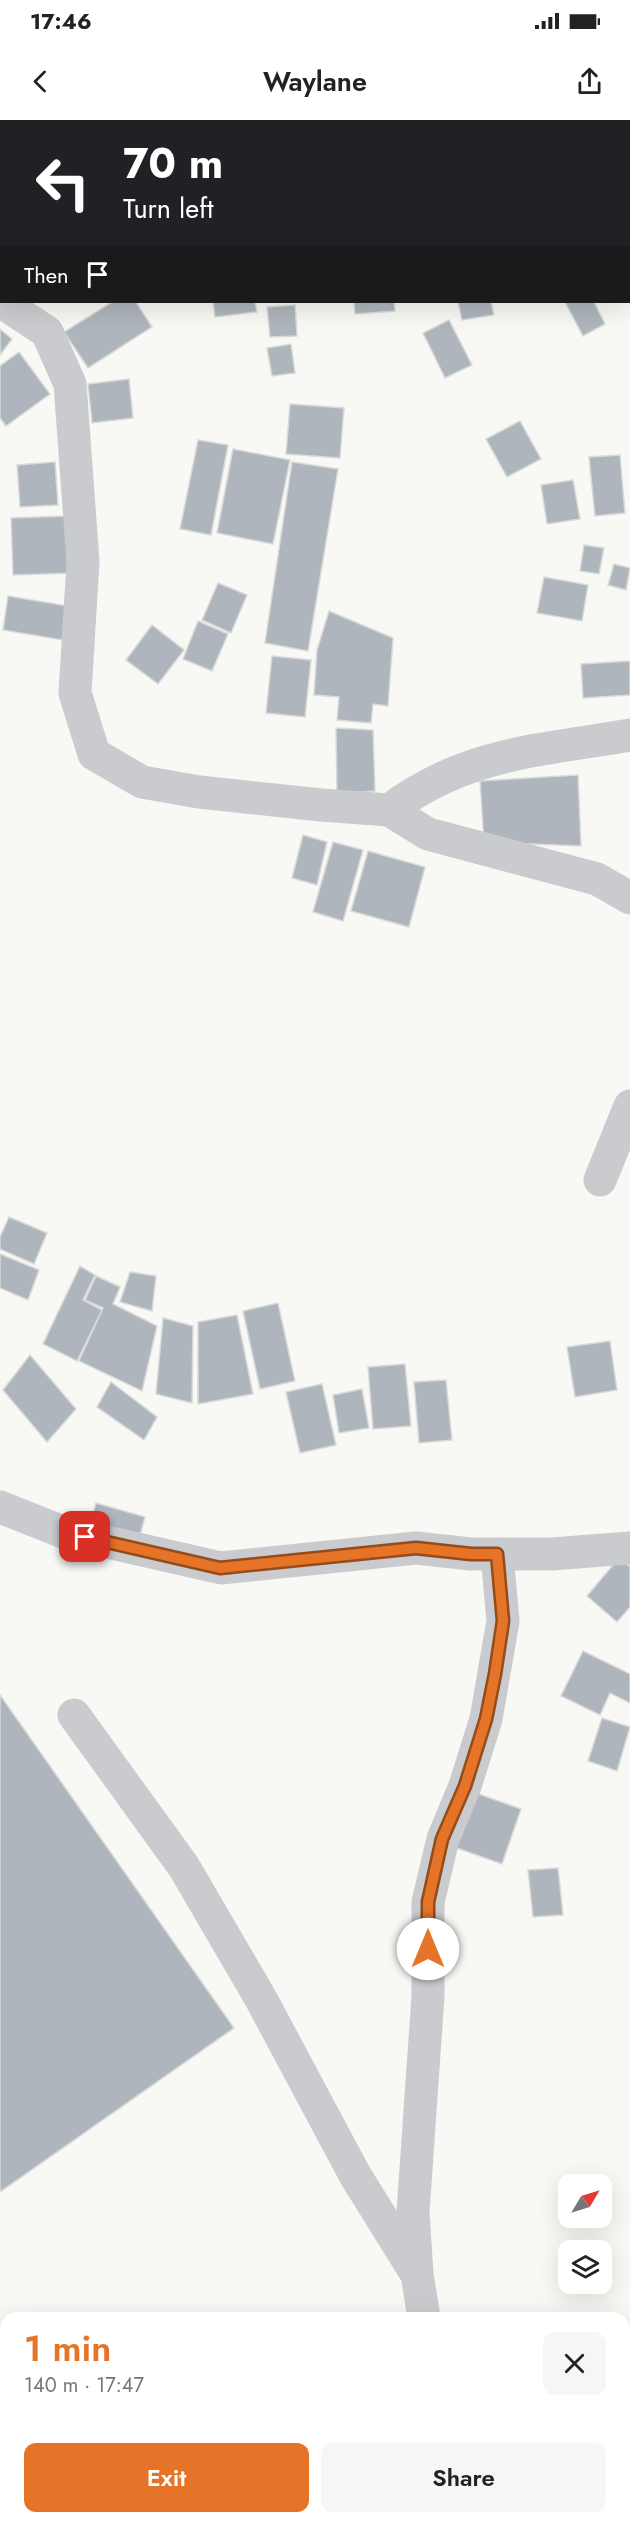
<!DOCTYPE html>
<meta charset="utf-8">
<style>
:root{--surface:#fff;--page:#f6f6f6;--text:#222;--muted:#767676;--accent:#e57428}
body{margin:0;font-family:Jost,sans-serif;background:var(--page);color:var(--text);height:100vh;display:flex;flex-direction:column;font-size:22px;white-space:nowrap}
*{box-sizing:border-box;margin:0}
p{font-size:20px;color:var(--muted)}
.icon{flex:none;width:33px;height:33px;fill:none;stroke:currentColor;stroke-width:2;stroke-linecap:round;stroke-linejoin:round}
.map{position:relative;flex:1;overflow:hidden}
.details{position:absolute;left:0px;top:2192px;width:630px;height:212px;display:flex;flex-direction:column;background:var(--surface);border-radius:18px 18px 0 0;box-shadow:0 6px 24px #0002}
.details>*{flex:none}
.top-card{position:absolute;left:0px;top:0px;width:630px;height:183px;box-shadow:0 6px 24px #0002;background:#202124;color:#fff;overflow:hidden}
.needle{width:39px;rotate:52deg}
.buttons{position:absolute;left:558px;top:2054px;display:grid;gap:12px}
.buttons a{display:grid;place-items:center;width:54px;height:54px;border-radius:12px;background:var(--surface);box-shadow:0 6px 24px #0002;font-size:30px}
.pin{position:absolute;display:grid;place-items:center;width:51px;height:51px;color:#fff;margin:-26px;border-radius:12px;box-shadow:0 3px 9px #0006}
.me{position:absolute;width:66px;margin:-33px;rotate:0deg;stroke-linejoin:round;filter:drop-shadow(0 0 4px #0008)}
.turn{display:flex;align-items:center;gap:21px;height:126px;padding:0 24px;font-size:27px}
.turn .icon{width:78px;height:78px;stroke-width:2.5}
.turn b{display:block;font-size:42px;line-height:51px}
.then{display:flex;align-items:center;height:57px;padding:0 24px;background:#0003;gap:12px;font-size:22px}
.round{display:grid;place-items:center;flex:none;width:63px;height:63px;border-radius:12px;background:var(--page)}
.headline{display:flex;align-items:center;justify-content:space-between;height:102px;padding:0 24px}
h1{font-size:36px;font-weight:600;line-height:45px;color:var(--accent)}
.button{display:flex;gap:12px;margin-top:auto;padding:12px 24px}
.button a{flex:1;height:69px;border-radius:12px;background:var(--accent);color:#fff;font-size:24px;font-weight:600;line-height:69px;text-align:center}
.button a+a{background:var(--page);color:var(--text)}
.status{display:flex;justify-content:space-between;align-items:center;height:42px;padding:0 30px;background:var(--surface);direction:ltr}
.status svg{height:16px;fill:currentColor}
header{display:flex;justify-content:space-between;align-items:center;height:78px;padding:0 24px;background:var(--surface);font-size:27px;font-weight:600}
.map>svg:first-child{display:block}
.building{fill:#aeb5bc;stroke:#d9dad8;stroke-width:1.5}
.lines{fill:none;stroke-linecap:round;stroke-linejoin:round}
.minor{stroke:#c9cbcf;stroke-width:33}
.route-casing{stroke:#954b1a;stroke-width:15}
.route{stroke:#e57428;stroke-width:10}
</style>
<div class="status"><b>17:46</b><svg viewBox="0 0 49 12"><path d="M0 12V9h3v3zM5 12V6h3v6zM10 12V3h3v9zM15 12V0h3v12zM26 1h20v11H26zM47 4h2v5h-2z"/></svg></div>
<header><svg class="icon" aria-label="back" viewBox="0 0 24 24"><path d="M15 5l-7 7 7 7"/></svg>Waylane<svg class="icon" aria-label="share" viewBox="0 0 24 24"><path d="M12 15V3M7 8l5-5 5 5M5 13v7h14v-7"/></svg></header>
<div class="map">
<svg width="630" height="2402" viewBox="0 0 630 2402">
<rect width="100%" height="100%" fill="#f8f8f5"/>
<g class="building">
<path d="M112 182H136L152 207 88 248 64 212Z"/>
<path d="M213 182H255L257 192 215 197Z"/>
<path d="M354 182H394L395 191 355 194Z"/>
<path d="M458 182H491L494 195 462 200Z"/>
<path d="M565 182H594L605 204 583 216Z"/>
<path d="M295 185 297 216 270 217 267 187Z"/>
<path d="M449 200 472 245 445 258 423 213Z"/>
<path d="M0 209 12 219 0 235Z"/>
<path d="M291 224 295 253 272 256 267 228Z"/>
<path d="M19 232 50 274 6 306 0 298V246Z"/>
<path d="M129 259 133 298 92 303 88 264Z"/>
<path d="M290 284 344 288 340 338 286 334Z"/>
<path d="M520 301 541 339 507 357 486 319Z"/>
<path d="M198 320 228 325 211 415 180 409Z"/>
<path d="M233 329 290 340 273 424 217 413Z"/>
<path d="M620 335 625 393 595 396 589 337Z"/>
<path d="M55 342 58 385 20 387 17 345Z"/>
<path d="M292 342 338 349 308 531 265 523Z"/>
<path d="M573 360 580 399 547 404 541 365Z"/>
<path d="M69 396 72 453 13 455 11 398Z"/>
<path d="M584 425 604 428 599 454 580 451Z"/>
<path d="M614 444 630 448 626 470 608 465Z"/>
<path d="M544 457 588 465 582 501 537 493Z"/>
<path d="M218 463 247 475 231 513 202 500Z"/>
<path d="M8 476 68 486 62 520 3 510Z"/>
<path d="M329 491 393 518 388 586 373 584 371 603 337 600 339 577 314 575 317 530Z"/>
<path d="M198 501 228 514 212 551 183 539Z"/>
<path d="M152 505 184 530 158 564 126 540Z"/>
<path d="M272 536 311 540 305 597 266 593Z"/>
<path d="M630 541V575L583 578 581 544Z"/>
<path d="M336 608 373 610 375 671 337 674Z"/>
<path d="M578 655 581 726 484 722 480 661Z"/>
<path d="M303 715 327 722 317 765 292 758Z"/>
<path d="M333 722 363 730 343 801 313 792Z"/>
<path d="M368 731 425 747 409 807 351 791Z"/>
<path d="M9 1097 47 1113 34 1144 0 1129V1117Z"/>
<path d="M0 1134 39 1150 28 1180 0 1168Z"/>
<path d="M80 1146 95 1155 83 1180 102 1190 77 1241 43 1224Z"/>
<path d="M130 1152 156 1156 152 1191 120 1182Z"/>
<path d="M96 1156 120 1167 113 1184 157 1206 142 1271 79 1241 103 1188 85 1180Z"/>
<path d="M278 1183 295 1261 260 1269 243 1191Z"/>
<path d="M237 1195 253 1274 198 1284V1202Z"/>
<path d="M163 1198 193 1206 192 1283 156 1274Z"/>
<path d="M610 1221 617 1270 575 1277 567 1227Z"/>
<path d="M30 1235 76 1289 47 1322 3 1270Z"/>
<path d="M405 1244 411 1306 373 1309 368 1247Z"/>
<path d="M446 1260 452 1320 419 1323 414 1262Z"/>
<path d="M111 1262 157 1297 144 1320 97 1287Z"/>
<path d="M322 1264 336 1325 300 1333 286 1272Z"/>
<path d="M362 1269 369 1308 339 1313 333 1275Z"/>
<path d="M96 1383 145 1397 138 1422 89 1409Z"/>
<path d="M619 1438 630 1447V1487L617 1502 587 1476Z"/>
<path d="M583 1531 630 1554V1583L610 1573 600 1595 561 1576Z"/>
<path d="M0 1575 234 1908 0 2072Z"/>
<path d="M602 1598 630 1607 617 1651 588 1641Z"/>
<path d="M473 1672 521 1689 502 1744 454 1727Z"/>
<path d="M558 1748 563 1795 533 1797 528 1750Z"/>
</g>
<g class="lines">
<g class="minor">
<path d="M0 181 47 212 70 264 83 442 75 573 94 634 142 662 199 672 321 685 389 690C467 632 539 631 630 615"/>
<path d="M389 690 428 714 597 759 630 778"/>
<path d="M600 1060 630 986"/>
<path d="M0 1387 63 1412 221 1448 416 1428 471 1434H497L503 1501 486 1599 465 1666 443 1719 428 1782V1876L413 2092 417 2154 424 2198"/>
<path d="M497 1434H552L630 1428"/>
<path d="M74 1595 184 1747 261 1879 355 2055 414 2150"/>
<path d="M30 2402 32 2397"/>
<path d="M430 2402 432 2397"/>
</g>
</g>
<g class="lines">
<defs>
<path id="route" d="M85 1417 220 1448 416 1428 471 1434H497L503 1501 495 1554 486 1599 465 1666 442 1719 428 1782V1829"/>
</defs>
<use href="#route" class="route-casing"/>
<use href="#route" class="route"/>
</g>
</svg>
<div class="buttons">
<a><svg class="needle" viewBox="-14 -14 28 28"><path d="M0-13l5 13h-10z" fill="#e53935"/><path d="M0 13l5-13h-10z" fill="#767676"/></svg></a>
<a><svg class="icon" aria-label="layers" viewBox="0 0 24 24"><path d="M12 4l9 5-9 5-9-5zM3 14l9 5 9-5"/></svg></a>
</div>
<div class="pin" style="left:85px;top:1417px;background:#d93025"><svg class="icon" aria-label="arrive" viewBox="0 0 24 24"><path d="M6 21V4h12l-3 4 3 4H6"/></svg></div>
<svg class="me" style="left:428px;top:1829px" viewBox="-20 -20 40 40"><circle r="19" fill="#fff"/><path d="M0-13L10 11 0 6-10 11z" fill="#e57428"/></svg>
<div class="top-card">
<div class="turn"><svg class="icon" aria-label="left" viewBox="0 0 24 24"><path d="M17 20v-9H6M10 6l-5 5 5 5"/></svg><div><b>70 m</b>Turn left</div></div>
<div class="then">Then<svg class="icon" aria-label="arrive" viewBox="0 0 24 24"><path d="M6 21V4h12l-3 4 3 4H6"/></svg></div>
</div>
<section class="details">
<div class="headline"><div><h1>1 min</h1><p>140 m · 17:47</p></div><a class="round"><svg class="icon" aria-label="close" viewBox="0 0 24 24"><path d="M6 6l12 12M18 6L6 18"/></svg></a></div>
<div class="button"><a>Exit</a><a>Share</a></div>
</section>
</div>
